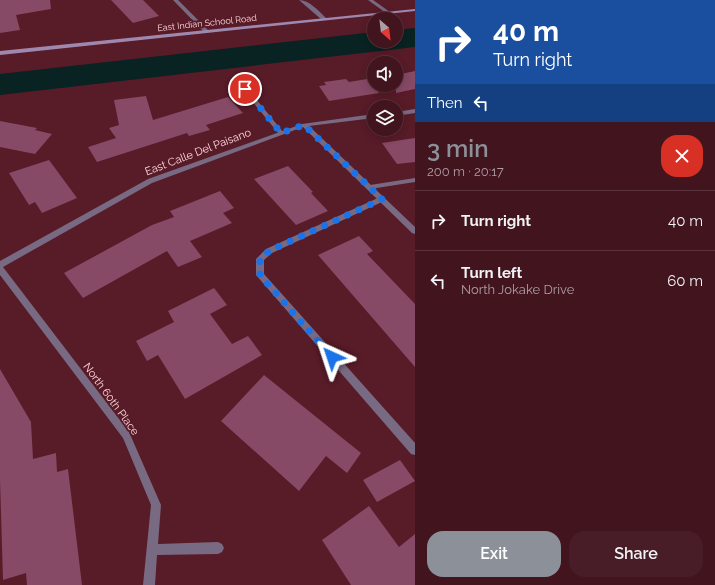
<!DOCTYPE html>
<meta charset="utf-8">
<style>
:root{--surface:#42141e;--page:#491d27;--text:#f1f3f6;--muted:#ae9ea4;--line:#5a333c;--accent:#8c9099}
body{margin:0;font-family:Raleway,sans-serif;background:var(--page);color:var(--text);height:100vh;display:flex;flex-direction:column;font-size:15px;white-space:nowrap}
*{box-sizing:border-box;margin:0}
p{font-size:13px;color:var(--muted)}
.icon{flex:none;width:22px;height:22px;fill:none;stroke:currentColor;stroke-width:2;stroke-linecap:round;stroke-linejoin:round}
.map{position:relative;flex:1;overflow:hidden}
.sheet{display:flex;flex-direction:column;background:var(--surface);width:300px}
.sheet>*{flex:none}
.hud{background:#1a4fa0;color:#fff;overflow:hidden}
.needle{width:26px;rotate:152deg}
.fabs{position:absolute;left:367px;top:12px;display:grid;gap:8px}
.fabs a{display:grid;place-items:center;width:36px;height:36px;border-radius:50%;background:var(--surface);box-shadow:0 2px 10px #0003,0 0 0 1px var(--line);font-size:20px}
.pin{position:absolute;display:grid;place-items:center;width:34px;height:34px;color:#fff;margin:-17px;border:2px solid #fff;border-radius:50%;box-shadow:0 1px 4px #0007}
.me{position:absolute;width:44px;margin:-22px;rotate:318deg;stroke-linejoin:round;filter:drop-shadow(0 0 3px #0008)}
.turn{display:flex;align-items:center;gap:14px;height:84px;padding:0 12px;font-size:18px}
.turn .icon{width:52px;height:52px;stroke-width:2.5}
.turn b{display:block;font-size:28px;line-height:34px}
.then{display:flex;align-items:center;height:38px;padding:0 12px;background:#0003;gap:8px;font-size:15px}
.round{display:grid;place-items:center;flex:none;width:42px;height:42px;border-radius:16px;background:var(--page)}
.headline{display:flex;align-items:center;justify-content:space-between;height:68px;padding:0 12px}
h1{font-size:24px;font-weight:600;line-height:30px;color:var(--accent)}
.action{display:flex;gap:8px;margin-top:auto;padding:8px 12px}
.action a{flex:1;height:46px;border-radius:16px;background:var(--accent);color:#fff;font-size:16px;font-weight:600;line-height:46px;text-align:center}
.action a+a{background:var(--page);color:var(--text)}
ul{padding:0;list-style:none}
li{display:flex;align-items:center;gap:12px;height:60px;padding:0 12px;border-top:1px solid var(--line)}
li div{flex:1}
li b{display:block;font-size:15px}
li em{font-style:normal}
main{display:flex;flex:1;min-height:0}
.map>svg:first-child{display:block}
.water{fill:#082322}
.building{fill:#864966}
.lines{fill:none;stroke-linecap:round;stroke-linejoin:round}
.lane{fill:#786a82;fill-rule:evenodd}
.street{fill:#786a82;fill-rule:evenodd}
.secondary{fill:#9f88af;fill-rule:evenodd}
.route{stroke:#1a73e8;stroke-width:7;stroke-dasharray:0 12.6}
.labels{text-anchor:middle;dominant-baseline:central;stroke-width:4;stroke-linejoin:round;paint-order:stroke}
.far-street-label{font-size:9px;fill:#fdd5d9;stroke:#581b28}
.street-label{font-size:11px;fill:#fdd5d9;stroke:#581b28}
</style>
<main>
<div class="map">
<svg width="415" height="585" viewBox="0 0 415 585">
<rect width="100%" height="100%" fill="#581b28"/>
<path class="water" d="M415 28V47L0 95V74L374 32V41H396V30Z"/>
<g class="building">
<path d="M0 0H50L51 9 16 15 20 30 0 33Z"/>
<path d="M111 0H143L159 16 133 23Z"/>
<path d="M415 71V89L396 93V75Z"/>
<path d="M346 79 349 82 367 79 379 93 329 101 319 86 326 85 324 82Z"/>
<path d="M146 96 153 120 228 97 243 113 206 125 210 130 189 136 187 133 97 162 88 147 116 138 109 128 119 125 114 100Z"/>
<path d="M0 121 37 128 35 130 52 134 35 154 0 147Z"/>
<path d="M415 138V162L397 164 382 143Z"/>
<path d="M49 160 77 198 42 213 35 202 29 205 9 173Z"/>
<path d="M288 166 313 192 311 193 328 211 296 225 254 179Z"/>
<path d="M220 191 234 208 223 213 232 223 190 241 202 257 178 267 167 251 83 298 64 273 152 225 174 217 170 211Z"/>
<path d="M359 236 373 251 367 254 415 304V367L318 255Z"/>
<path d="M214 288 227 305 210 314 232 344 248 336 262 355 185 399 158 355 147 361 136 341 174 322 168 311Z"/>
<path d="M0 369 31 422 33 459 56 453 57 472 68 469 82 585H27L26 573 3 580 0 480Z"/>
<path d="M264 375 361 453 347 473 326 456 299 491 221 421Z"/>
<path d="M400 460 415 481 377 502 363 480Z"/>
<path d="M369 506 399 547 415 534V585H351L322 540Z"/>
</g>
<g class="lines">
<g class="lane">
<path d="M299 0C309 0 319 11 326 18V20H322Z"/>
<path d="M368 0H373L390 12 386 13Z"/>
<path d="M243 88H247L283 132V134H279L243 90Z"/>
<path d="M415 178V182L370 189 367 187 370 185Z"/>
<path d="M380 197H382L385 199 384 201 272 253 264 260V274L415 443V455L411 454 256 275V259L266 249Z"/>
</g>
<g class="street">
<path d="M173 0H178L208 30V32H204Z"/>
<path d="M415 109V113L396 116V112Z"/>
<path d="M374 114V118L309 126 415 227V234L412 233 303 127 152 183 3 267 129 432 161 505 158 544 218 542 222 544 224 548 222 552 218 554 157 555 155 585H143L151 505 123 438 0 275V261L148 179 302 124Z"/>
</g>
<path class="secondary" d="M415 9V11L0 55V51Z"/>
</g>
<g class="lines">
<path class="route" d="M245 89 281 133 304 125 382 199 269 251 260 259V275L332 357"/>
</g>
<g class="labels">
<g class="far-street-label">
<text transform="translate(207 23) rotate(-6)">East Indian School Road</text>
</g>
<g class="street-label">
<text transform="translate(198 152) rotate(-21)">East Calle Del Paisano</text>
<text transform="translate(111 399) rotate(54)">North 60th Place</text>
</g>
</g>
</svg>
<div class="fabs">
<a><svg class="needle" viewBox="-14 -14 28 28"><path d="M0-13l5 13h-10z" fill="#e53935"/><path d="M0 13l5-13h-10z" fill="#ae9ea4"/></svg></a>
<a><svg class="icon" aria-label="sound" viewBox="0 0 24 24"><path d="M4 9h4l5-4v14l-5-4H4zM17 9q2 3 0 6"/></svg></a>
<a><svg class="icon" aria-label="layers" viewBox="0 0 24 24"><path d="M12 4l9 5-9 5-9-5zM3 14l9 5 9-5"/></svg></a>
</div>
<div class="pin" style="left:245px;top:89px;background:#d93025"><svg class="icon" aria-label="arrive" viewBox="0 0 24 24"><path d="M6 21V4h12l-3 4 3 4H6"/></svg></div>
<svg class="me" style="left:332px;top:357px" viewBox="-20 -20 40 40"><path d="M0-17L14 15 0 8-14 15z" fill="#1a73e8" stroke="#fff" stroke-width="4"/></svg>
</div>
<section class="sheet">
<div class="hud">
<div class="turn"><svg class="icon" aria-label="right" viewBox="0 0 24 24"><path d="M7 20v-9h11M14 6l5 5-5 5"/></svg><div><b>40 m</b>Turn right</div></div>
<div class="then">Then<svg class="icon" aria-label="left" viewBox="0 0 24 24"><path d="M17 20v-9H6M10 6l-5 5 5 5"/></svg></div>
</div>
<div class="headline"><div><h1>3 min</h1><p>200 m · 20:17</p></div><a class="round" style="background:#d93025;color:#fff"><svg class="icon" aria-label="close" viewBox="0 0 24 24"><path d="M6 6l12 12M18 6L6 18"/></svg></a></div>
<ul>
<li><svg class="icon" aria-label="right" viewBox="0 0 24 24"><path d="M7 20v-9h11M14 6l5 5-5 5"/></svg><div><b>Turn right</b></div><em>40 m</em></li>
<li><svg class="icon" aria-label="left" viewBox="0 0 24 24"><path d="M17 20v-9H6M10 6l-5 5 5 5"/></svg><div><b>Turn left</b><p>North Jokake Drive</p></div><em>60 m</em></li>
</ul>
<div class="action"><a>Exit</a><a>Share</a></div>
</section>
</main>
